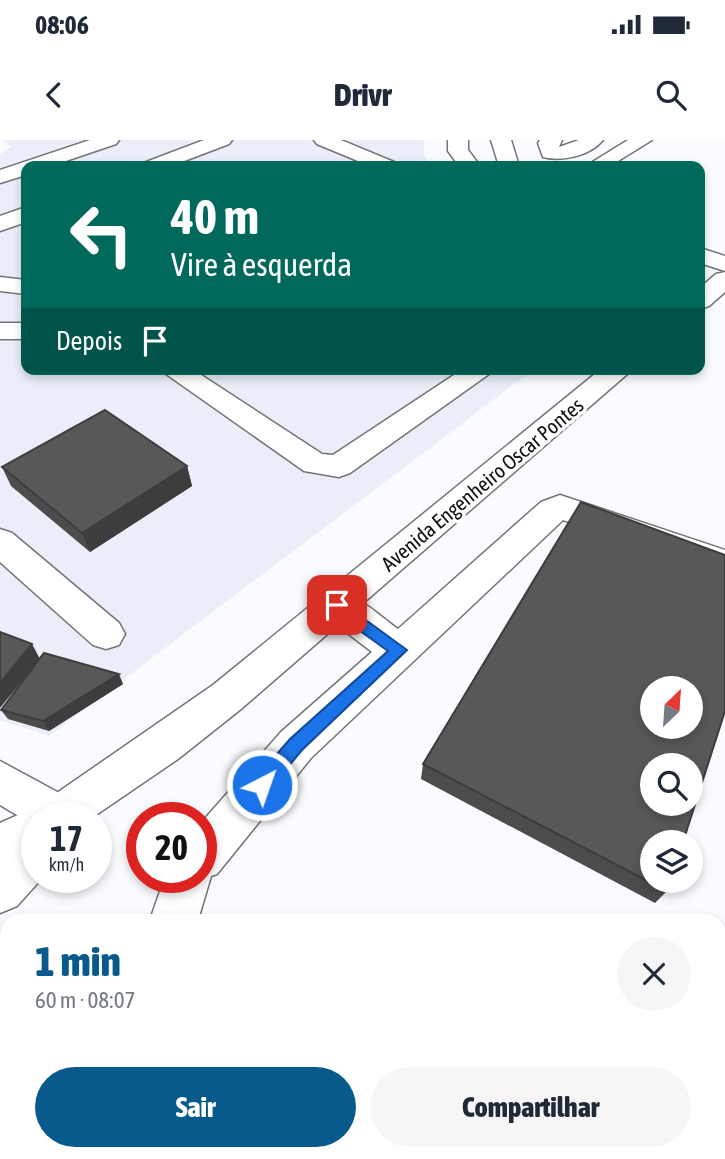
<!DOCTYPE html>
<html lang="pt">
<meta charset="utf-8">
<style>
:root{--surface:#fff;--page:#f6f6f7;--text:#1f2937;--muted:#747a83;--accent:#085a8d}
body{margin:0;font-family:"Asap Condensed",sans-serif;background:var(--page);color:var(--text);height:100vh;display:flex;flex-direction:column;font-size:26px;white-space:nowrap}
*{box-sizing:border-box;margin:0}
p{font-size:23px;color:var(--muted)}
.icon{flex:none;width:38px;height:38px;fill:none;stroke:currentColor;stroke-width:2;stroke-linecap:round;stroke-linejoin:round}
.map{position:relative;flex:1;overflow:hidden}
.sheet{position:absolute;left:0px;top:774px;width:726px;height:247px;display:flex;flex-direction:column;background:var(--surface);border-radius:21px 21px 0 0;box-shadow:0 4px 10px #0003}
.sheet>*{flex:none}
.guide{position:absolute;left:21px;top:21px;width:684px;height:214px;border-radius:14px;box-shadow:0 4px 10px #0003;background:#00695c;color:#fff;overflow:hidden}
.needle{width:46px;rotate:25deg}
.tools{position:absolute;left:640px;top:536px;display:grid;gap:14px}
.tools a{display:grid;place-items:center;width:63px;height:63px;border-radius:50%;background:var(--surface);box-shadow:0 4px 10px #0003;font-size:35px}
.speed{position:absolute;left:21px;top:662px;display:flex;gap:14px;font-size:35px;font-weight:700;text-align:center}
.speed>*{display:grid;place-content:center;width:91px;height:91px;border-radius:50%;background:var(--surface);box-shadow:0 4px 10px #0003;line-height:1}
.speed small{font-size:18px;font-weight:400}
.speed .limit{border:10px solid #d22;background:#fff;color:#111}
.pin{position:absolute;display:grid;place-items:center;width:60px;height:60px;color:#fff;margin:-30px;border-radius:14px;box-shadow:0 4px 10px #0006}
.me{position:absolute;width:77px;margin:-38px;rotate:41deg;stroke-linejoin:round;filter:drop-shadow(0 0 5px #0008)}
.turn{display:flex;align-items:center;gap:24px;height:147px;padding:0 35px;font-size:32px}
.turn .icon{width:91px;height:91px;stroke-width:2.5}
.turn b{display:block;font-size:49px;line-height:60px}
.then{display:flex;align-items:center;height:66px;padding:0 35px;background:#0003;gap:14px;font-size:26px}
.round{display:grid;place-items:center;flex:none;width:74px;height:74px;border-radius:37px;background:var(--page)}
.headline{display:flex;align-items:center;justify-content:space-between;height:119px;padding:0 35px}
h1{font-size:42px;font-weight:800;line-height:52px;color:var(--accent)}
.button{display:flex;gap:14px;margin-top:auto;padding:14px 35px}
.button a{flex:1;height:80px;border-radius:42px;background:var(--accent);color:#fff;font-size:28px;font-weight:800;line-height:80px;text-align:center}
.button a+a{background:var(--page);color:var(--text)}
.status{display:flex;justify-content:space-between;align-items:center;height:49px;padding:0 35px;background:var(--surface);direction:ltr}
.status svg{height:19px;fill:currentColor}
header{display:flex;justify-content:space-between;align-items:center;height:91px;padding:0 35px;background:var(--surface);font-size:32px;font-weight:800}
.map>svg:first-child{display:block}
.built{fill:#ebeef8}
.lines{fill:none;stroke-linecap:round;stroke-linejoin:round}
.minor-casing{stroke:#737476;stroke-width:3}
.major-casing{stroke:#737476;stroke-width:3}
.minor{fill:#fff;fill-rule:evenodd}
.major{fill:#fff;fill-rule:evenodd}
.wall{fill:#4d4b4c}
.shaded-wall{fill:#3e3d3e}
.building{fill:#595758;stroke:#3e3d3e;stroke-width:2;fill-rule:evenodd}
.route{fill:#1a73e8;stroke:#114b97;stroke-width:2}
.labels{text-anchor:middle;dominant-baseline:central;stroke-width:7;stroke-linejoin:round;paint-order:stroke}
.street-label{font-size:21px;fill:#101011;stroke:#fff}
</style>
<div class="status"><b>08:06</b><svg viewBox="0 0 49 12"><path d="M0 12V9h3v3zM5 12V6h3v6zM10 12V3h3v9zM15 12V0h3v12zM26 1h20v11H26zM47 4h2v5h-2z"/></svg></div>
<header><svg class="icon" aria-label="back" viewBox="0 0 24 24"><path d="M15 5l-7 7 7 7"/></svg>Drivr<svg class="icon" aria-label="search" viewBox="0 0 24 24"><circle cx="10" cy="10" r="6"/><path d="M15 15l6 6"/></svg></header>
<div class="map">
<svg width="725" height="1019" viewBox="0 0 725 1019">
<rect width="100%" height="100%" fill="#fafbfe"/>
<path class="built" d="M3 0H424V15L431 26H26V229H534L49 596 0 580V14L11 7Z"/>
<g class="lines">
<defs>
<g id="minor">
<path d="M90 0H119L116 4 51 26H26V35L0 43V30Z"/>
<path d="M204 0H232L229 4 171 26H143L146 22Z"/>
<path d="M314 0H341L394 22 397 26H370L317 4Z"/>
<path d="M448 0H468V10L480 26H459L448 11Z"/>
<path d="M491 0H511L519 26H499Z"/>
<path d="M540 0H562L559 7 579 0H603C590 16 562 22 543 17L538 3Z"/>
<path d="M628 0H652L610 26H586Z"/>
<path d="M26 67V82L0 91V76Z"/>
<path d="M700 108 725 116V131L700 123Z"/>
<path d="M0 137 26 140V154L0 151Z"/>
<rect x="0" y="183" width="26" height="16"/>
<path d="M159 229H192L322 314 333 315 463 229H496L350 333 339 337 304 331Z"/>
<path d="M560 355 725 410V436L563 380 311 618 217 734 211 736 198 780H150L165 737H201V683L281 592 372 512 324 475 319 465 324 455C352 446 376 474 398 489L541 362Z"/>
<path d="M0 389 12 393 119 483 125 494 119 505 106 509 93 505 0 422Z"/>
<path d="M0 621 74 661 80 677H37V687L0 665Z"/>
<path d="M37 688V737H43L17 766 0 773V715L21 694Z"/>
<path d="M170 1013H228L229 1019H171Z"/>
</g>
<g id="major">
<path d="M725 132V152L709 166 700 169V148L716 134Z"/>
<path d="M601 229H633L241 569 178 619 93 677H37V711L0 729V683L38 666 213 545Z"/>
<path d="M725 800V867L719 869V802Z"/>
<path d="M637 1013H694L693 1019H635Z"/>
</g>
</defs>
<use href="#minor" class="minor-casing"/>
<use href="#major" class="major-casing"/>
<use href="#minor" class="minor"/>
<use href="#major" class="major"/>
</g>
<g class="wall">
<path d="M187 326 192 346 90 412 11 346 2 327Z"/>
<path d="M40 518 123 544 49 591 8 579 1 570 31 530 0 568Z"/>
<path d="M423 624 667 751 655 763 421 639Z"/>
</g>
<g class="shaded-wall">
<path d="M187 326 192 346 90 412 82 393Z"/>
<path d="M32 504 40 519 0 568V543Z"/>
<path d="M119 534 123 544 49 591 43 581Z"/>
</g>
<g class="building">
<path d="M105 270 187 326 82 393 2 327Z"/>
<path d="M581 362 725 415V571L683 702H653V740H670L667 751 423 624ZM653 548H691V586H653ZM653 625H691V663H653Z"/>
<path d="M0 492 32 504 0 543Z"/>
<path d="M44 513 119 534 43 581 1 570Z"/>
</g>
<path class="route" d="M337 459 407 510 302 610 268 651H255L253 645 255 639 290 599 388 511 331 470V461Z"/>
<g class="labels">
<g class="street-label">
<text transform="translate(482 344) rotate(-40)">Avenida Engenheiro Oscar Pontes</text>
</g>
</g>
</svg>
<div class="tools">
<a><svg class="needle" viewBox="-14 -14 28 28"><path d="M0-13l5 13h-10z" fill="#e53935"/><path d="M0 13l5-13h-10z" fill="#747a83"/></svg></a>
<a><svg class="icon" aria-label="search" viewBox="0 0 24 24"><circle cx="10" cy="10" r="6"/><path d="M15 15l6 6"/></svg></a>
<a><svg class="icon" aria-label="layers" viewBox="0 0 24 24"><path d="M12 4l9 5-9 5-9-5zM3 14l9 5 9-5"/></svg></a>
</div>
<div class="speed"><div>17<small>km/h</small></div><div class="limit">20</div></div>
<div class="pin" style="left:337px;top:465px;background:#d93025"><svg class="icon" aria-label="arrive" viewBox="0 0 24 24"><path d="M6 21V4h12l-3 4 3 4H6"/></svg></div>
<svg class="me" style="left:262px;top:645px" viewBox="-20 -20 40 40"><circle r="17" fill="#1a73e8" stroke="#fff" stroke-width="3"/><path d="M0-11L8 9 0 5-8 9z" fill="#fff"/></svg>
<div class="guide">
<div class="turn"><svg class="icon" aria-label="left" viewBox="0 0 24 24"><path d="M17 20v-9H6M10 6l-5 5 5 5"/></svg><div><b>40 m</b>Vire à esquerda</div></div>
<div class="then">Depois<svg class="icon" aria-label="arrive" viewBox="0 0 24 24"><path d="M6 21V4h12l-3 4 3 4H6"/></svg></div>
</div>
<section class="sheet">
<div class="headline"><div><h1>1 min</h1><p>60 m · 08:07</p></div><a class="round"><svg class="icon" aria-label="close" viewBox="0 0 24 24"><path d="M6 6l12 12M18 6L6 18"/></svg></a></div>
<div class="button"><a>Sair</a><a>Compartilhar</a></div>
</section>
</div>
